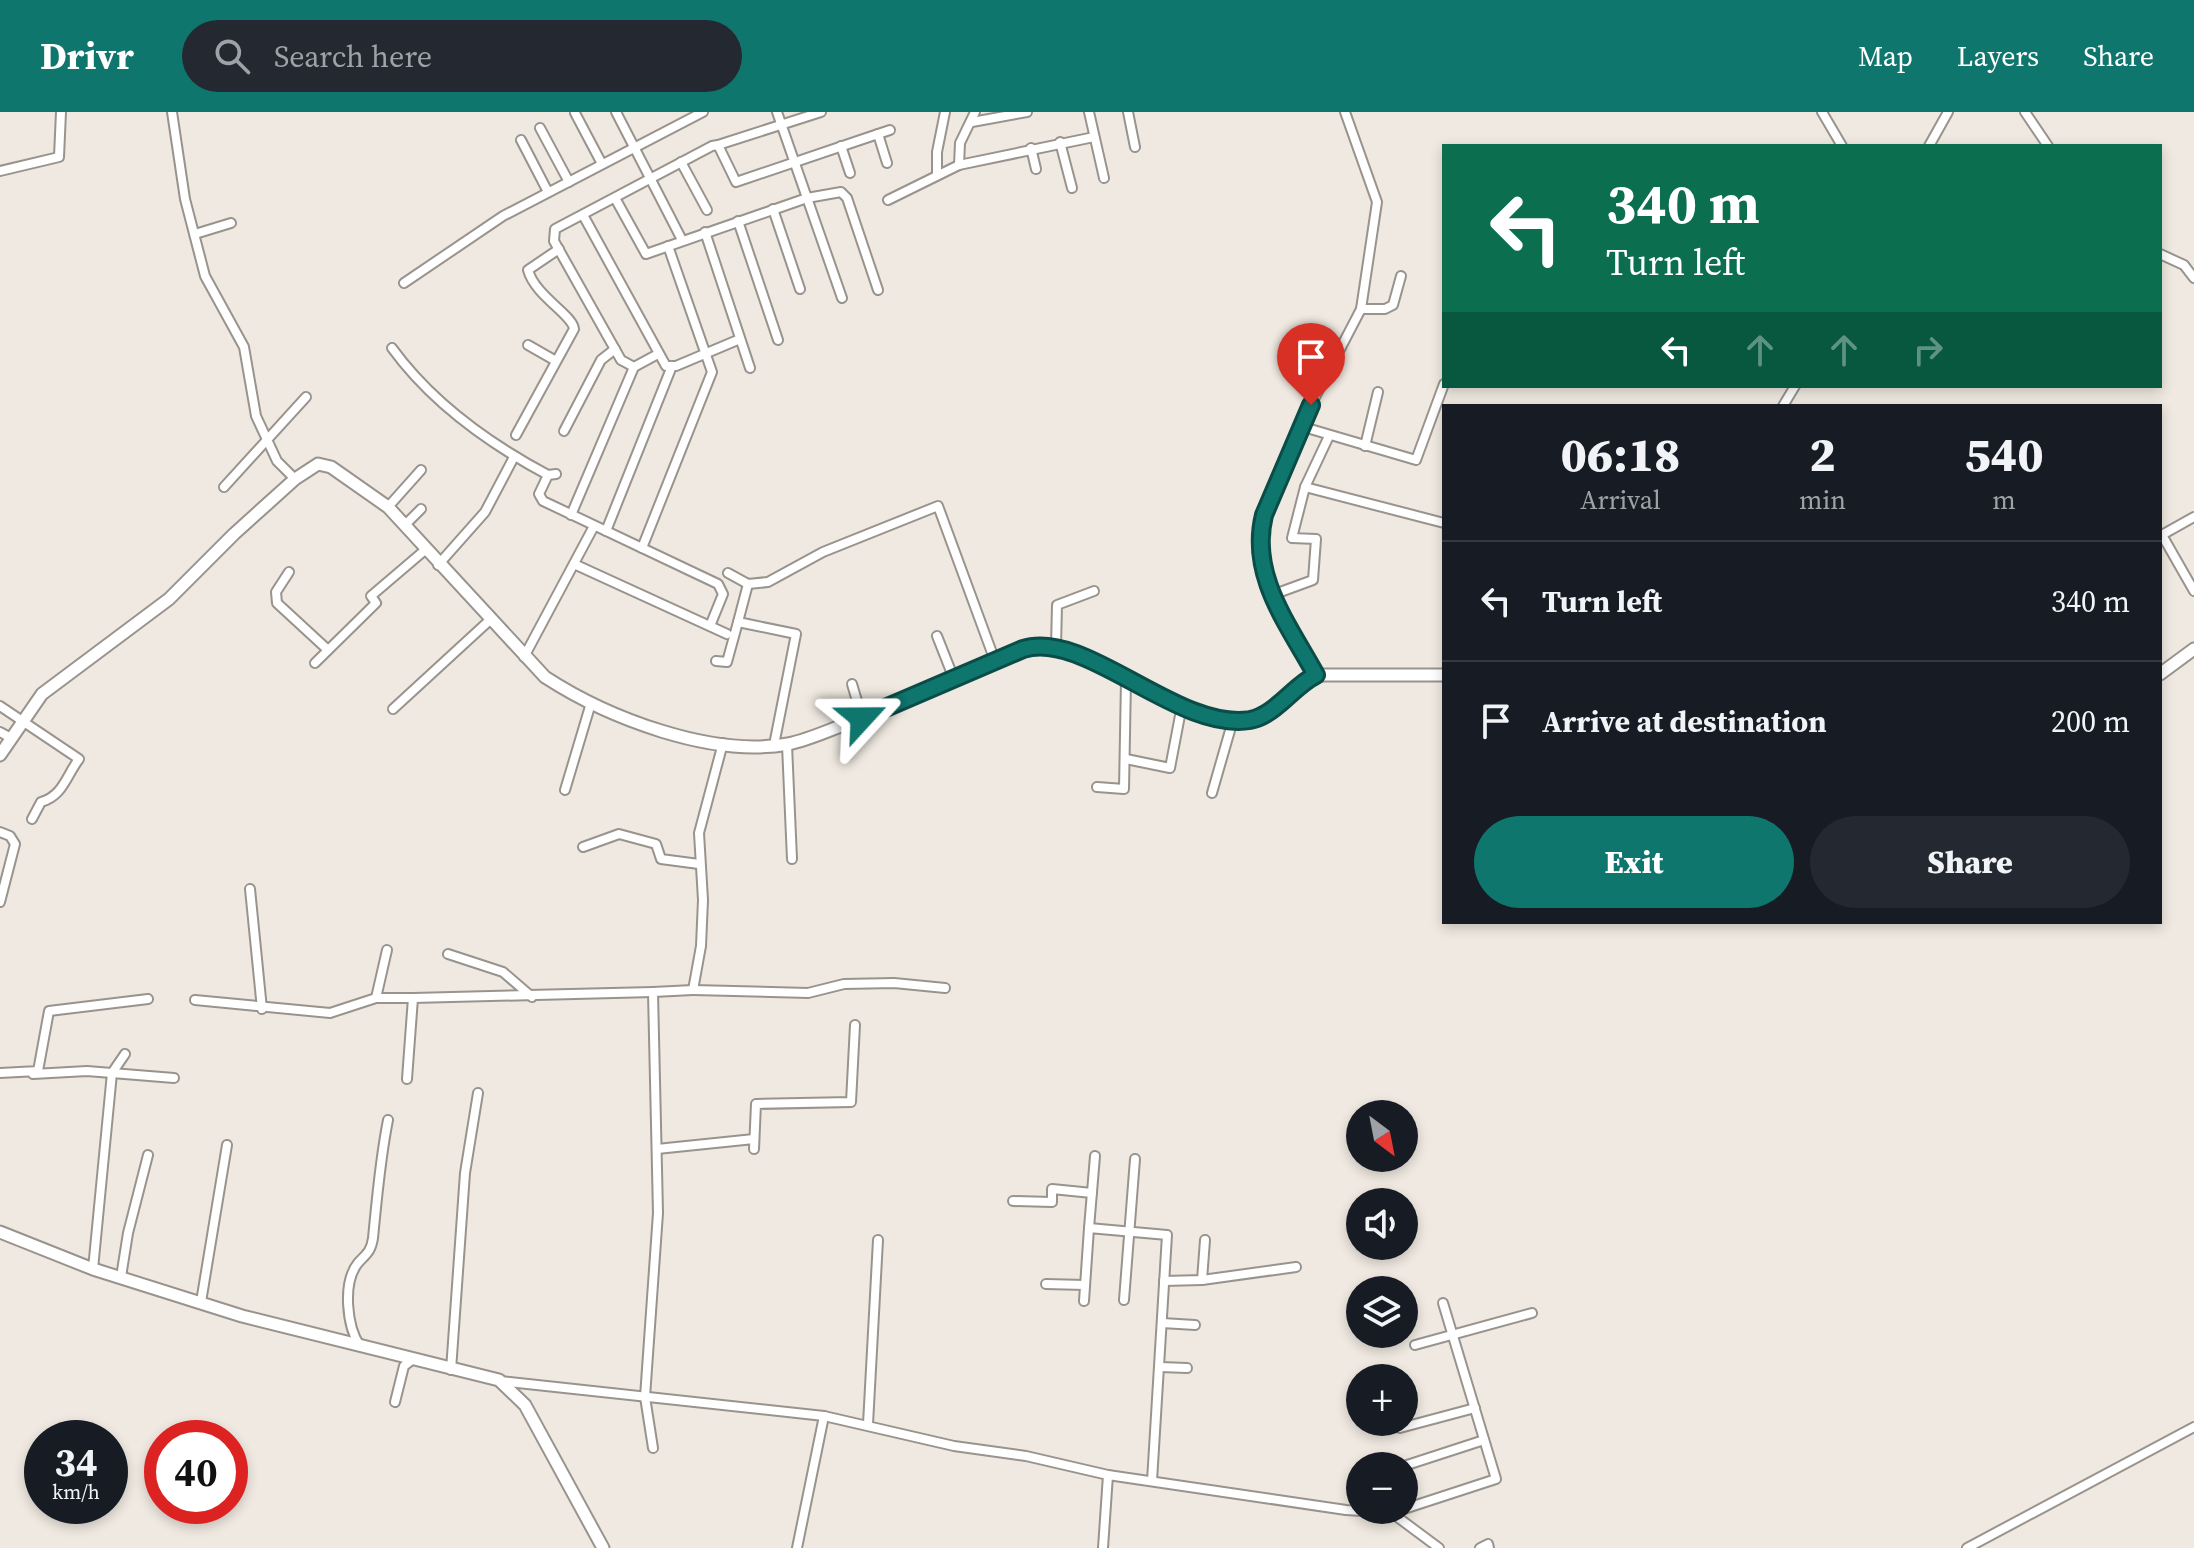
<!DOCTYPE html>
<meta charset="utf-8">
<style>
:root{--surface:#171b24;--page:#242831;--text:#f1f3f6;--muted:#9ea1a6;--line:#363941;--accent:#0f766e}
body{margin:0;font-family:"Source Serif 4",serif;background:var(--page);color:var(--text);height:100vh;display:flex;flex-direction:column;font-size:30px;white-space:nowrap}
*{box-sizing:border-box;margin:0}
p{font-size:26px;color:var(--muted)}
.icon{flex:none;width:44px;height:44px;fill:none;stroke:currentColor;stroke-width:2;stroke-linecap:round;stroke-linejoin:round}
.map{position:relative;flex:1;overflow:hidden}
.side{position:absolute;left:1442px;top:292px;width:720px;height:520px;display:flex;flex-direction:column;background:var(--surface);border-radius:0px;box-shadow:0 4px 12px #0003}
.side>*{flex:none}
.guide{position:absolute;left:1442px;top:32px;width:720px;height:244px;border-radius:0px;box-shadow:0 4px 12px #0003;background:#0b6e4f;color:#fff;overflow:hidden}
.needle{width:52px;rotate:148deg}
.controls{position:absolute;left:1346px;top:988px;display:grid;gap:16px}
.controls a{display:grid;place-items:center;width:72px;height:72px;border-radius:50%;background:var(--surface);box-shadow:0 4px 12px #0003;font-size:40px}
.speed{position:absolute;left:24px;top:1308px;display:flex;gap:16px;font-size:40px;font-weight:700;text-align:center}
.speed>*{display:grid;place-content:center;width:104px;height:104px;border-radius:50%;background:var(--surface);box-shadow:0 4px 12px #0003;line-height:1}
.speed small{font-size:20px;font-weight:400}
.speed .limit{border:12px solid #d22;background:#fff;color:#111}
.pin{position:absolute;display:grid;place-items:center;width:68px;height:68px;color:#fff;margin:-82px -34px;border-radius:50% 50% 50% 0;rotate:-45deg;box-shadow:0 0 8px #0007}
.pin .icon{rotate:45deg}
.me{position:absolute;width:88px;margin:-44px;rotate:66deg;stroke-linejoin:round;filter:drop-shadow(0 0 6px #0008)}
.turn{display:flex;align-items:center;gap:28px;height:168px;padding:0 32px;font-size:36px}
.turn .icon{width:104px;height:104px;stroke-width:2.5}
.turn b{display:block;font-size:56px;line-height:68px}
.lanes{display:flex;align-items:center;height:76px;padding:0 32px;background:#0003;justify-content:center;gap:40px;direction:ltr}
.lanes .off{opacity:.35}
.eta{display:flex;justify-content:space-evenly;align-items:center;height:136px;text-align:center}
.eta b{font-size:48px;font-weight:800;line-height:56px}
.action{display:flex;gap:16px;margin-top:auto;padding:16px 32px}
.action a{flex:1;height:92px;border-radius:48px;background:var(--accent);color:#fff;font-size:32px;font-weight:800;line-height:92px;text-align:center}
.action a+a{background:var(--page);color:var(--text)}
ul{padding:0;list-style:none}
li{display:flex;align-items:center;gap:24px;height:120px;padding:0 32px;border-top:2px solid var(--line)}
li div{flex:1}
li b{display:block;font-size:30px}
li em{font-style:normal}
header{display:flex;align-items:center;gap:48px;box-sizing:border-box;height:112px;padding:0 40px;background:var(--accent);color:#fff}
header strong{font-size:38px}
nav{display:flex;gap:44px;margin-inline-start:auto;font-size:28px}
.search{width:560px;height:72px;background:var(--page);display:flex;align-items:center;gap:20px;box-sizing:border-box;padding:0 28px;border-radius:44px;color:var(--muted);font-size:30px}
.map>svg:first-child{display:block}
.lines{fill:none;stroke-linecap:round;stroke-linejoin:round}
.street-casing{stroke:#99938d;stroke-width:12}
.secondary-casing{stroke:#99938d;stroke-width:15}
.street{stroke:#fff;stroke-width:8}
.secondary{stroke:#fff;stroke-width:11}
.route-casing{stroke:#0a4d48;stroke-width:20}
.route{stroke:#0f766e;stroke-width:14}
</style>
<header>
<strong>Drivr</strong>
<div class="search"><svg class="icon" aria-label="search" viewBox="0 0 24 24"><circle cx="10" cy="10" r="6"/><path d="M15 15l6 6"/></svg>Search here</div>
<nav><a>Map</a><a>Layers</a><a>Share</a></nav>
</header>
<div class="map">
<svg width="2194" height="1436" viewBox="0 0 2194 1436">
<rect width="100%" height="100%" fill="#efe9e1"/>
<g class="lines">
<defs>
<g id="street">
<path d="M172 0 185 87 205 164 244 235 256 304 277 349 295 367"/>
<path d="M616 0 682 128"/>
<path d="M777 0 842 186"/>
<path d="M1089 0 1104 66"/>
<path d="M1128 0 1135 35"/>
<path d="M1822 0 1842 34"/>
<path d="M2025 0 2048 34"/>
<path d="M575 1 602 52"/>
<path d="M972 10 1027 0"/>
<path d="M540 16 569 70"/>
<path d="M878 22 890 18"/>
<path d="M521 28 548 80"/>
<path d="M1060 30 1072 76"/>
<path d="M718 33 821 0"/>
<path d="M841 34 850 61"/>
<path d="M1929 34 1948 0"/>
<path d="M1031 36 1036 57"/>
<path d="M681 50 707 98"/>
<path d="M959 53 960 31 975 0"/>
<path d="M0 59 59 45 61 0"/>
<path d="M937 62V40L945 0"/>
<path d="M615 86 646 142 807 86 841 80 847 86 878 178"/>
<path d="M888 88 959 53 1094 25"/>
<path d="M773 97 800 177"/>
<path d="M583 103 666 254H676L740 227"/>
<path d="M738 109 778 228"/>
<path d="M705 120 750 256"/>
<path d="M195 122 231 111"/>
<path d="M2160 142 2184 153 2194 166"/>
<path d="M404 171 503 104 703 0"/>
<path d="M1361 197H1385L1393 193 1401 164"/>
<path d="M528 233 556 249"/>
<path d="M392 236C432 291 488 331 548 363"/>
<path d="M658 242 634 255 621 248 554 129 555 117 712 34 718 33 736 70 878 22 887 51"/>
<path d="M1783 294 1795 274"/>
<path d="M1300 314 1416 348 1444 272"/>
<path d="M564 319 601 248 615 237"/>
<path d="M516 323 574 217C573 203 535 184 528 158L559 137"/>
<path d="M1365 334 1378 280"/>
<path d="M556 362 548 363 539 382 543 389 718 472 723 482 710 514"/>
<path d="M224 375 306 285"/>
<path d="M1305 375 1444 411"/>
<path d="M388 395 421 358"/>
<path d="M571 403 634 255"/>
<path d="M406 412 421 397"/>
<path d="M606 419 672 254"/>
<path d="M2162 423 2194 479"/>
<path d="M2160 424 2194 405"/>
<path d="M642 436 712 260 668 134"/>
<path d="M574 452 727 522"/>
<path d="M438 453 485 400 514 345"/>
<path d="M289 460 276 480 277 491 328 538"/>
<path d="M728 461 748 472 768 470 823 440 938 394 995 549"/>
<path d="M1272 483 1313 468 1316 427 1292 426 1305 375 1329 324"/>
<path d="M738 510 748 472"/>
<path d="M937 524 954 567"/>
<path d="M1056 535 1057 493 1094 479"/>
<path d="M524 545 594 414"/>
<path d="M716 549 727 550 738 510 796 522 774 633"/>
<path d="M315 551 376 491 371 484 425 438"/>
<path d="M1316 563 1279 502 1263 455 1259 421 1300 314 1361 197 1377 90 1345 0"/>
<path d="M852 572 862 606"/>
<path d="M0 594 79 647C66 664 63 684 41 690L32 707"/>
<path d="M393 597 491 507"/>
<path d="M0 620 11 626"/>
<path d="M787 633 792 747"/>
<path d="M1126 647 1170 656 1182 593"/>
<path d="M1097 675 1124 677 1126 568"/>
<path d="M565 678 591 591"/>
<path d="M1212 681 1233 608"/>
<path d="M0 720 10 724 15 732 0 790"/>
<path d="M583 735 619 722 656 732 661 747 699 752"/>
<path d="M250 777 262 897"/>
<path d="M448 842 503 860 532 885"/>
<path d="M693 878 808 881 844 872 894 871 945 876"/>
<path d="M376 886 387 838"/>
<path d="M195 888 330 901 376 886H413"/>
<path d="M0 961 38 959 49 899 148 887"/>
<path d="M33 962 87 959 174 966"/>
<path d="M407 967 413 886 653 880"/>
<path d="M657 1037 754 1027"/>
<path d="M754 1037 756 992 851 990 855 913"/>
<path d="M1013 1089 1052 1090V1077L1092 1081"/>
<path d="M1089 1116 1095 1044"/>
<path d="M93 1157 112 961 125 942"/>
<path d="M121 1165 128 1121 148 1043"/>
<path d="M1202 1168 1205 1128"/>
<path d="M1164 1169 1202 1168 1296 1155"/>
<path d="M1046 1172 1085 1173"/>
<path d="M1124 1188 1135 1047"/>
<path d="M1084 1189 1089 1116 1167 1123 1152 1369"/>
<path d="M201 1190 227 1033"/>
<path d="M1162 1211 1195 1213"/>
<path d="M1415 1233 1532 1201"/>
<path d="M360 1234C347 1215 342 1171 358 1151 366 1142 371 1140 373 1126 377 1086 380 1048 388 1008"/>
<path d="M1160 1255 1187 1256"/>
<path d="M451 1258 465 1061 478 981"/>
<path d="M500 1269 824 1304 954 1334 1026 1344 1108 1363 1346 1398 1392 1401 1439 1436"/>
<path d="M395 1290 404 1254 413 1247"/>
<path d="M868 1312 878 1128"/>
<path d="M1400 1316 1475 1296"/>
<path d="M653 1336 645 1285 658 1101 653 880 693 878 701 834 703 788 699 721 723 631"/>
<path d="M1404 1354 1484 1328"/>
<path d="M1404 1397 1496 1367 1443 1191"/>
<path d="M797 1436 824 1304"/>
<path d="M1103 1436 1108 1363"/>
<path d="M1480 1436 1488 1432 1489 1436"/>
<path d="M1967 1436 2194 1315"/>
</g>
<g id="secondary">
<path d="M2160 562 2194 537"/>
<path d="M0 643 42 582 169 487 234 422 295 367 318 352 331 355 388 395 545 565C608 606 712 646 788 632 808 628 827 619 846 612 908 588 968 555 1032 534 1100 532 1193 627 1257 606 1279 598 1294 573 1316 563H1444"/>
<path d="M0 1120 93 1157 242 1204 499 1268 525 1293 603 1436"/>
</g>
</defs>
<use href="#street" class="street-casing"/>
<use href="#secondary" class="secondary-casing"/>
<use href="#street" class="street"/>
<use href="#secondary" class="secondary"/>
</g>
<g class="lines">
<defs>
<path id="route" d="M862 606 1023 537C1085 517 1178 620 1250 608 1276 603 1293 574 1316 563 1288 512 1249 463 1264 403L1311 293"/>
</defs>
<use href="#route" class="route-casing"/>
<use href="#route" class="route"/>
</g>
</svg>
<div class="controls">
<a><svg class="needle" viewBox="-14 -14 28 28"><path d="M0-13l5 13h-10z" fill="#e53935"/><path d="M0 13l5-13h-10z" fill="#9ea1a6"/></svg></a>
<a><svg class="icon" aria-label="sound" viewBox="0 0 24 24"><path d="M4 9h4l5-4v14l-5-4H4zM17 9q2 3 0 6"/></svg></a>
<a><svg class="icon" aria-label="layers" viewBox="0 0 24 24"><path d="M12 4l9 5-9 5-9-5zM3 14l9 5 9-5"/></svg></a>
<a>+</a>
<a>−</a>
</div>
<div class="speed"><div>34<small>km/h</small></div><div class="limit">40</div></div>
<div class="pin" style="left:1311px;top:293px;background:#d93025"><svg class="icon" aria-label="arrive" viewBox="0 0 24 24"><path d="M6 21V4h12l-3 4 3 4H6"/></svg></div>
<svg class="me" style="left:862px;top:606px" viewBox="-20 -20 40 40"><path d="M0-17L14 15 0 8-14 15z" fill="#0f766e" stroke="#fff" stroke-width="4"/></svg>
<div class="guide">
<div class="turn"><svg class="icon" aria-label="left" viewBox="0 0 24 24"><path d="M17 20v-9H6M10 6l-5 5 5 5"/></svg><div><b>340 m</b>Turn left</div></div>
<div class="lanes"><svg class="icon" aria-label="left" viewBox="0 0 24 24"><path d="M17 20v-9H6M10 6l-5 5 5 5"/></svg><svg class="icon off" aria-label="ahead" viewBox="0 0 24 24"><path d="M12 20V5M6 11l6-6 6 6"/></svg><svg class="icon off" aria-label="ahead" viewBox="0 0 24 24"><path d="M12 20V5M6 11l6-6 6 6"/></svg><svg class="icon off" aria-label="right" viewBox="0 0 24 24"><path d="M7 20v-9h11M14 6l5 5-5 5"/></svg></div>
</div>
<section class="side">
<div class="eta">
<div><b>06:18</b><p>Arrival</p></div>
<div><b>2</b><p>min</p></div>
<div><b>540</b><p>m</p></div>
</div>
<ul>
<li><svg class="icon" aria-label="left" viewBox="0 0 24 24"><path d="M17 20v-9H6M10 6l-5 5 5 5"/></svg><div><b>Turn left</b></div><em>340 m</em></li>
<li><svg class="icon" aria-label="arrive" viewBox="0 0 24 24"><path d="M6 21V4h12l-3 4 3 4H6"/></svg><div><b>Arrive at destination</b></div><em>200 m</em></li>
</ul>
<div class="action"><a>Exit</a><a>Share</a></div>
</section>
</div>
